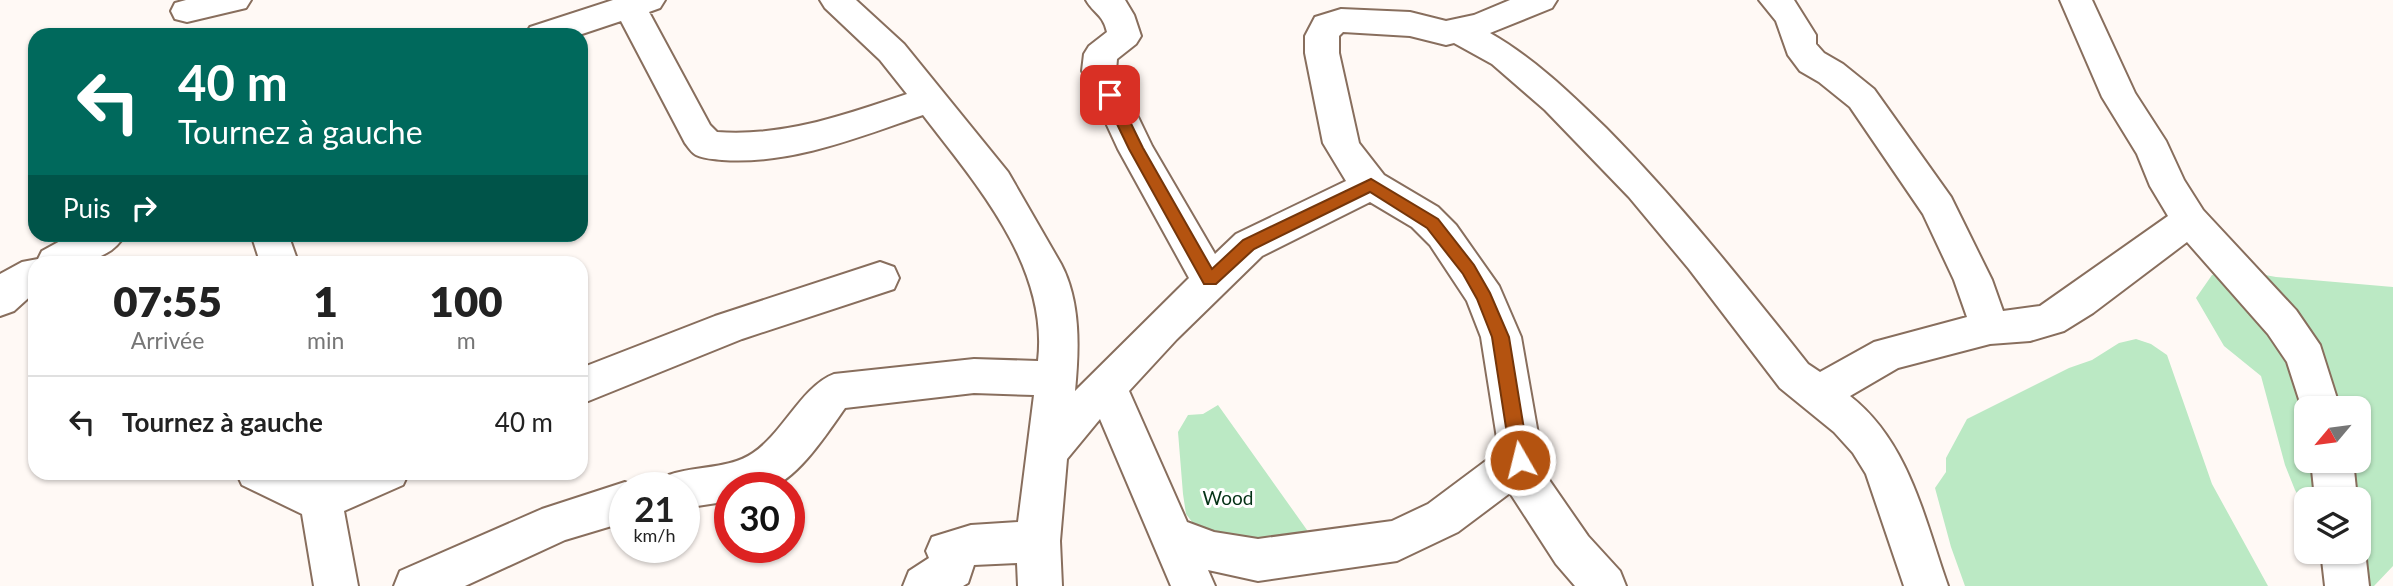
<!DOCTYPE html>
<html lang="fr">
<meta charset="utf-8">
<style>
:root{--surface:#fff;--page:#f2f2f2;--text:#222;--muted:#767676;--line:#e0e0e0}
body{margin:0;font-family:Lato,sans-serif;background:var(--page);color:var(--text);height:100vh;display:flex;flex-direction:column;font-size:26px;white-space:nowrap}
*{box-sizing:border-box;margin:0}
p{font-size:23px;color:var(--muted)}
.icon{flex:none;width:38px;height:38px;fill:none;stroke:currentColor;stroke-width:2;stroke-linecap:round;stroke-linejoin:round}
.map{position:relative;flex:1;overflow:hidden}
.details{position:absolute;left:28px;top:256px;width:560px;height:224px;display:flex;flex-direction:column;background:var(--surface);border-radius:21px;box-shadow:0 2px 5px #0004}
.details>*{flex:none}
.hud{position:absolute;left:28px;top:28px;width:560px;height:214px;border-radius:21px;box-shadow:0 2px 5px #0004;background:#00695c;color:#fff;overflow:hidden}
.needle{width:46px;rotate:241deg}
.buttons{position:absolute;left:2294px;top:396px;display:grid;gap:14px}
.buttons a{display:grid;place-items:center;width:77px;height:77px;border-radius:14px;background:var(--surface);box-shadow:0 2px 5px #0004;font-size:35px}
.speed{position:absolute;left:609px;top:472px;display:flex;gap:14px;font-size:35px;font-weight:700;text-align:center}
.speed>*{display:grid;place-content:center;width:91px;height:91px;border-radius:50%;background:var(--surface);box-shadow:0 2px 5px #0004;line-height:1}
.speed small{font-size:18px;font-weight:400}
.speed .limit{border:10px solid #d22;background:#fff;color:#111}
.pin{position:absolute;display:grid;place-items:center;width:60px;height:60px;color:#fff;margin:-30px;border-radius:14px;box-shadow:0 4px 10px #0006}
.me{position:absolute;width:77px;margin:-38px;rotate:352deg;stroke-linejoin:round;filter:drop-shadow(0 0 5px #0008)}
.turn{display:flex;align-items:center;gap:24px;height:147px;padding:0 35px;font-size:32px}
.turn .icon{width:91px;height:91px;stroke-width:2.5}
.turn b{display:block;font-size:49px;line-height:60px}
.then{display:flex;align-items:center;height:66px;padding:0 35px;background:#0003;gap:14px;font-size:26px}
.eta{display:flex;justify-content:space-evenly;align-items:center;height:119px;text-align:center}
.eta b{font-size:42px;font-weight:800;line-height:49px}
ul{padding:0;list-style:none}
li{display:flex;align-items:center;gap:21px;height:91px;padding:0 35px;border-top:2px solid var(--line)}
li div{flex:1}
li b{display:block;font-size:26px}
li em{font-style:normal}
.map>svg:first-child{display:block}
.green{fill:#bbe9c4;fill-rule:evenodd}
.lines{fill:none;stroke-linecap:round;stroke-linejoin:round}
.minor-casing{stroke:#886e5d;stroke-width:4}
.minor{fill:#fff;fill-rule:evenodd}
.route{fill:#b45310;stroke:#75360a;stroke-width:2}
.labels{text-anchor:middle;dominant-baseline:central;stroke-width:6;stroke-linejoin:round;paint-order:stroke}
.park-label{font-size:19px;fill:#043216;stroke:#fff}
</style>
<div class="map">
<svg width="2393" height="586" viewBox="0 0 2393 586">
<rect width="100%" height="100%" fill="#fff9f5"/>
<g class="green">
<path d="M2233 269 2276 277 2393 287V566L2374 586H2351L2359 551V499H2306V509L2295 490 2285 465 2261 376 2224 346 2196 298 2212 275ZM2306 408H2359V460H2306Z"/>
<path d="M2136 339 2151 344 2167 355 2212 484 2268 586H1965L1951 547 1935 488 1946 472V458L1967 419 2069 368 2092 360 2119 343Z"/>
<path d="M1218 405 1312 537 1284 547 1202 535 1186 514 1183 494 1178 432 1188 415 1203 414Z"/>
</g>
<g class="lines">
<defs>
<g id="minor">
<path d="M186 0H251L246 8 187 22 175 19 171 11 175 3Z"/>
<path d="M613 0H665L660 8 649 12 710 125 717 132C783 137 845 115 907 94L880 60 825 8 820 0H856L904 44 1008 172 1061 264C1081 302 1079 350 1075 391L1189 278 1118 149 1082 71 1084 54 1089 46 1107 32C1103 14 1094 14 1086 0H1125L1134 15 1141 36 1136 44 1117 59 1116 71 1152 146 1215 254 1236 234 1346 181 1323 143 1305 53V36L1315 17 1341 9 1410 12 1446 21 1474 15 1510 0H1557L1552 8 1490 33C1534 58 1570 93 1606 128 1679 202 1743 282 1808 364L1820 372 1874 342 1967 317 1954 280 1923 214 1850 107 1819 82 1800 71 1788 55 1776 21 1759 0H1794L1816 35V44L1824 53 1843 64 1874 89 1951 197 1992 280 2003 311 2040 306 2168 216 2150 186 2137 154 2102 97 2060 0H2092L2135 93 2166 141 2184 180 2203 210 2296 310 2320 345 2340 408H2306V421L2287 362 2268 334 2187 242 2093 313 2064 331 2030 341 1990 344 1898 368 1850 396C1909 442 1924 518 1948 586H1904L1866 474 1853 453 1834 432 1780 388 1689 269 1629 197 1545 110 1492 64 1454 43 1446 45 1410 36 1343 32 1339 36V53L1359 143 1384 175 1438 207 1456 225 1499 286 1521 337 1545 474 1588 536 1620 571 1626 586H1575L1556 564 1510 493 1458 532 1397 561 1258 581 1208 570 1215 586H1171L1100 419 1067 459 1060 541 1062 586H1018L1017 563 974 565 968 583 963 586H903L909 571 929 558 926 551 932 537 971 525 1018 522 1034 395 974 393 845 408C828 432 798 479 769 488 758 491 741 488 730 488V501L684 508V488H663L669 475C696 465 728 470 753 453 783 433 802 386 834 374L974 359 1038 361C1049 267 977 185 923 115 859 137 791 165 722 160 714 159 704 159 696 155 692 153 688 147 685 143L621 21 579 35H525L530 27ZM1370 202 1412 227 1430 245 1467 301 1481 337 1499 451 1428 504 1392 521 1258 539 1214 532 1187 522 1129 391 1177 339 1262 256Z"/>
<path d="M73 234H125C108 267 66 262 35 262V292L14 311 0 316V274L22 262 38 259 42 251Z"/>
<path d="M251 234H288L298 262H260Z"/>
<path d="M880 262 894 267 899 278 894 289 742 339 581 404V368L715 316Z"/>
<path d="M2311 460H2353L2357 499H2315Z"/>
<path d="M236 472H409L403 485 344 511 358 586H314L302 514 242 485Z"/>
<path d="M625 482 640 488H625V522L565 540 465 586H394L400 571 542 509Z"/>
<path d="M2359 538 2365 551 2369 586H2325L2321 551H2359Z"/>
</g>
</defs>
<use href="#minor" class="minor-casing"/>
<use href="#minor" class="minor"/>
</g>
<path class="route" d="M1110 89 1115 91 1143 148 1212 269 1243 240 1371 179 1438 219 1474 265 1490 293 1509 337 1529 460 1526 465 1520 468 1514 465 1511 460 1492 337 1477 299 1463 274 1427 228 1370 192 1254 249 1216 284H1204L1129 149 1103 95Z"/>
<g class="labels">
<g class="park-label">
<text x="1228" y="497">Wood</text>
</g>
</g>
</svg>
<div class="buttons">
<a><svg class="needle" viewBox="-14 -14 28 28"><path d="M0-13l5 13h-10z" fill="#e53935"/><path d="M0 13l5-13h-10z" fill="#767676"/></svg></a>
<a><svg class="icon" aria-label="layers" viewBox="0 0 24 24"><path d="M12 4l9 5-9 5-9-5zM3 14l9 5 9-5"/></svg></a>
</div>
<div class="speed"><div>21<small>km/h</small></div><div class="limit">30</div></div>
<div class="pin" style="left:1110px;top:95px;background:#d93025"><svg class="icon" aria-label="arrive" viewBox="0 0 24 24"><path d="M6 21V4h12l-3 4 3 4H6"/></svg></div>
<svg class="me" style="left:1520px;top:460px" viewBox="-20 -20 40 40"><circle r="17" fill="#b45310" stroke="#fff" stroke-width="3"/><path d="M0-11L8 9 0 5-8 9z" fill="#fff"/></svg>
<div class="hud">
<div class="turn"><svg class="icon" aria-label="left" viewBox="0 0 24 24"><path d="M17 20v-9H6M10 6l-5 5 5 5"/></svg><div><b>40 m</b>Tournez à gauche</div></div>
<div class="then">Puis<svg class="icon" aria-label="right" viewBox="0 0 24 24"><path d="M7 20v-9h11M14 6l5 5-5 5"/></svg></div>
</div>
<section class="details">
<div class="eta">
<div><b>07:55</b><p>Arrivée</p></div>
<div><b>1</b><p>min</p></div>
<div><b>100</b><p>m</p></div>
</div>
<ul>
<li><svg class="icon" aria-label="left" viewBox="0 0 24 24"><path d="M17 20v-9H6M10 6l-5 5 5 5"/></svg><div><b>Tournez à gauche</b></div><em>40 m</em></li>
</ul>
</section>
</div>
